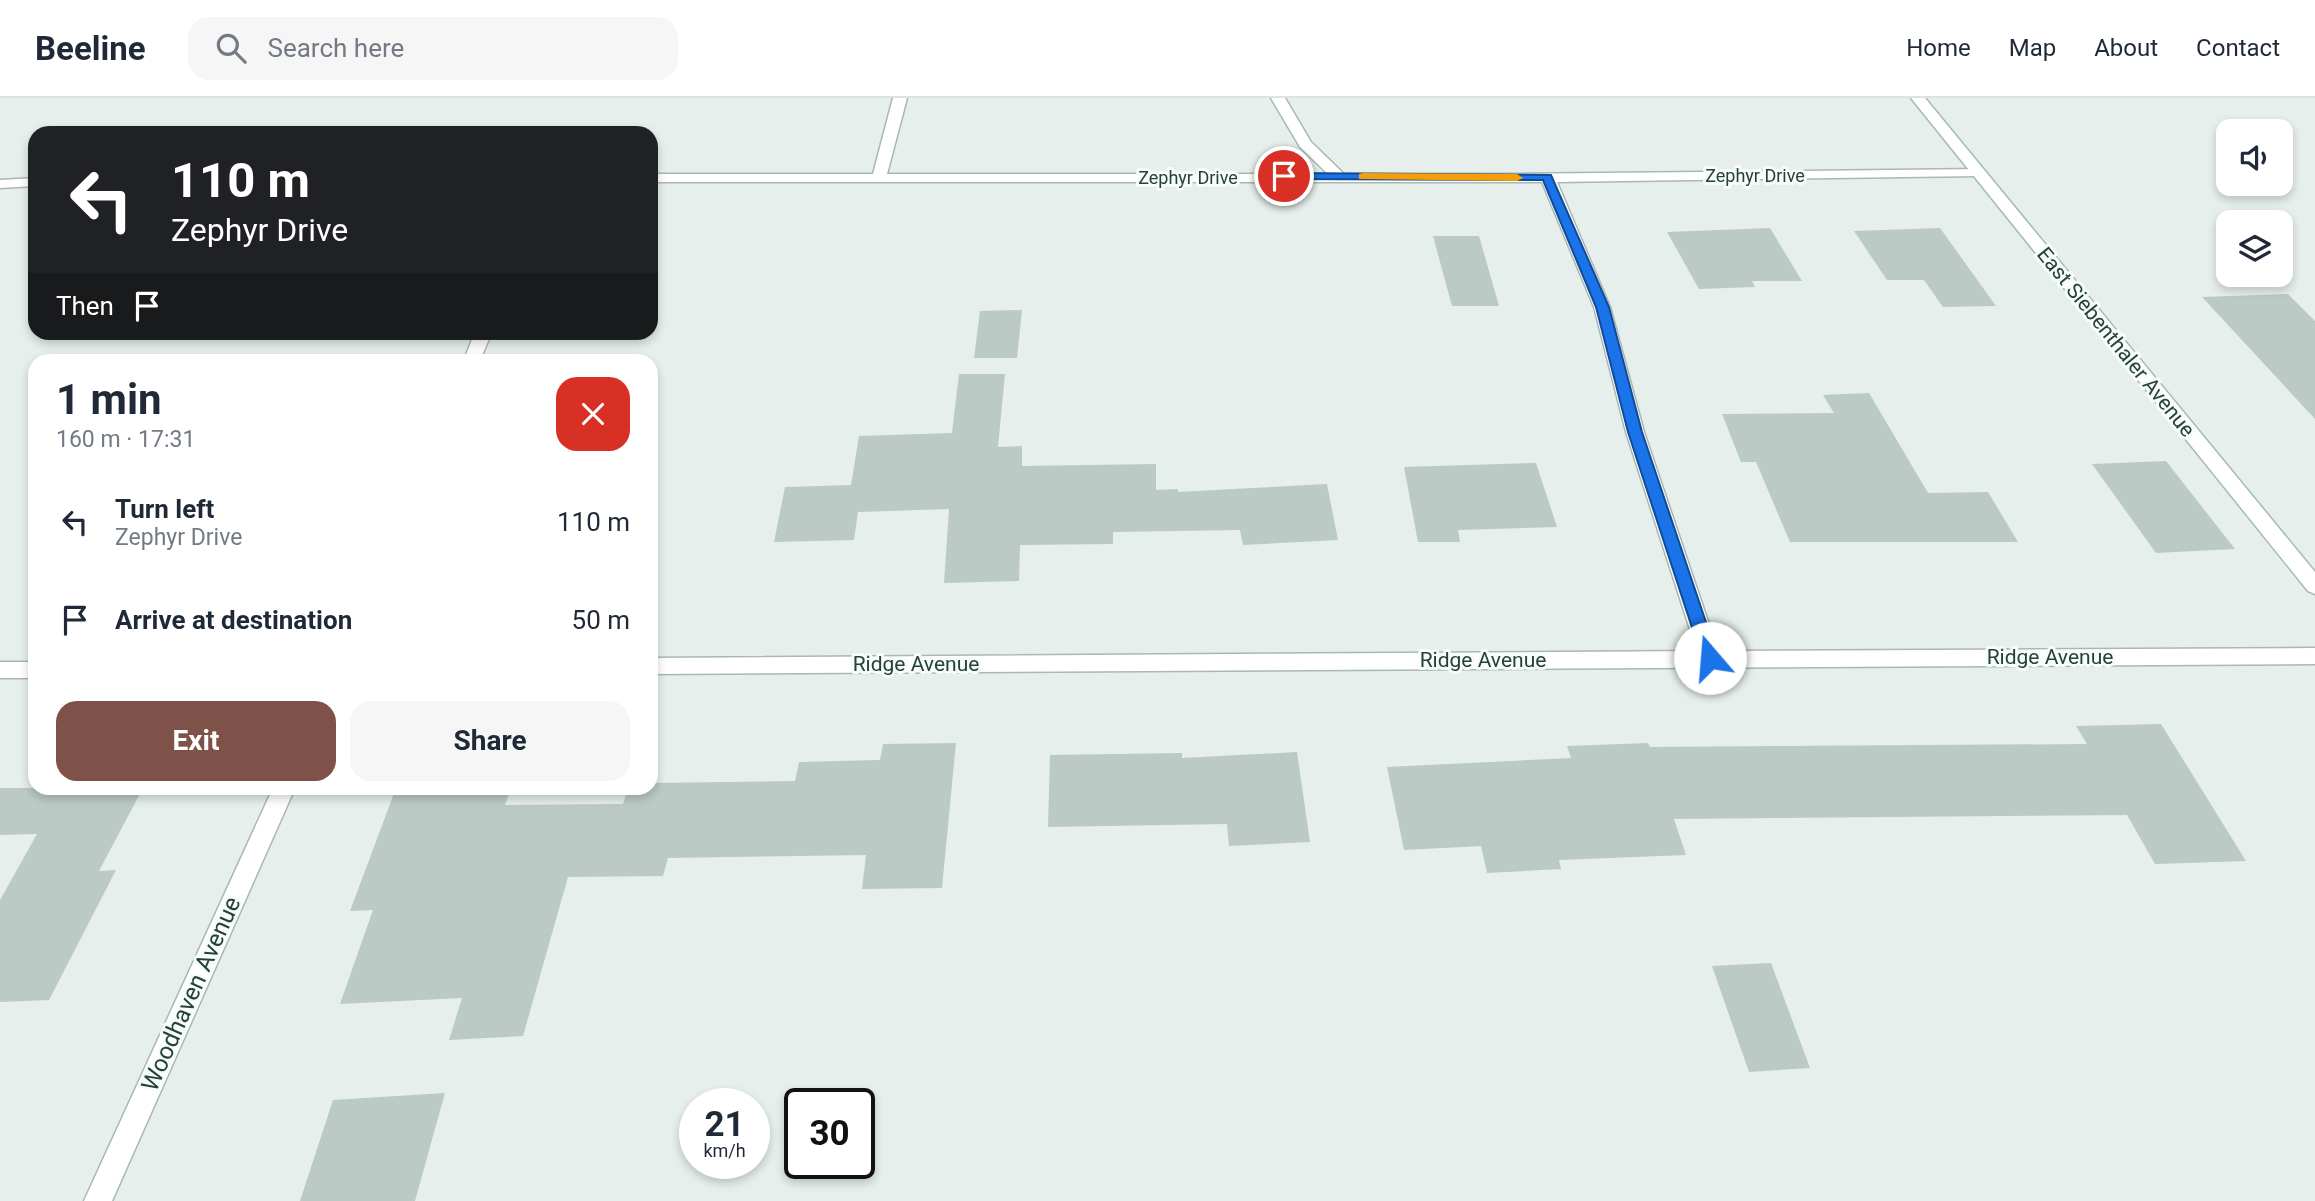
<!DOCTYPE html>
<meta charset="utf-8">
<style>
:root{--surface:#fff;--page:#f6f6f7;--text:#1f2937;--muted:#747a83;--line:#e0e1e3;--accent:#7f5249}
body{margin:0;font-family:Roboto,sans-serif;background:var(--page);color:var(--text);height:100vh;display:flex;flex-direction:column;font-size:26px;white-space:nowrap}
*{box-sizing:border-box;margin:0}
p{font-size:23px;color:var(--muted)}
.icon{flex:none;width:38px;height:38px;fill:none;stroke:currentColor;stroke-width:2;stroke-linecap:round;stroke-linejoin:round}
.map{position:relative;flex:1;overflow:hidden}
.details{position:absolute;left:28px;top:256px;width:630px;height:441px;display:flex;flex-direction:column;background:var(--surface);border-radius:21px;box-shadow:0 4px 10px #0003}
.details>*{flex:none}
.hud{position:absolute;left:28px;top:28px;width:630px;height:214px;border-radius:21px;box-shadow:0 4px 10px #0003;background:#202124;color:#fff;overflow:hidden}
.fabs{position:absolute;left:2216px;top:21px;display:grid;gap:14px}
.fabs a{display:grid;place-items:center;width:77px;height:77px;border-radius:14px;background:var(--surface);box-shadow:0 4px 10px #0003;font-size:35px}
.speed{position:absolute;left:679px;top:990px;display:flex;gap:14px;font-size:35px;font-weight:700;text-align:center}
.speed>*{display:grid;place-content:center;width:91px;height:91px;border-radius:50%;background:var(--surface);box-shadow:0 4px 10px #0003;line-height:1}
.speed small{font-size:18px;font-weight:400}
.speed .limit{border:4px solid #111;border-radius:10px;background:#fff;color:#111}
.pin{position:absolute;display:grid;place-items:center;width:60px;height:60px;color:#fff;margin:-30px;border:4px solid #fff;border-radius:50%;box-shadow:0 2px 7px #0007}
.me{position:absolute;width:77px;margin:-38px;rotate:342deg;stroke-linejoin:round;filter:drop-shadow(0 0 5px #0008)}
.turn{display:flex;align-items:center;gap:24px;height:147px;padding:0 28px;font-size:32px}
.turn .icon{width:91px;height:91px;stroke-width:2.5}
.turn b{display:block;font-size:49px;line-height:60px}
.then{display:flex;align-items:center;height:66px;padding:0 28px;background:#0003;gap:14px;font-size:26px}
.round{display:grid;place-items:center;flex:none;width:74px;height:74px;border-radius:21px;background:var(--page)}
.head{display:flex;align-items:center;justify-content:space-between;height:119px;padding:0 28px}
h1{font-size:42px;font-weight:700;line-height:52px}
.primary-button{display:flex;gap:14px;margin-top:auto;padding:14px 28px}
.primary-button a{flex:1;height:80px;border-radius:21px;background:var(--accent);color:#fff;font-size:28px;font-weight:700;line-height:80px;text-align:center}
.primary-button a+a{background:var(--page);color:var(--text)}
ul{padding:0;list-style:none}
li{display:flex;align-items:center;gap:21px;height:98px;padding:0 28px}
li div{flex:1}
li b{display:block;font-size:26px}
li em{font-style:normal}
header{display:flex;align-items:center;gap:42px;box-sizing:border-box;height:98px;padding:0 35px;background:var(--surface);border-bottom:2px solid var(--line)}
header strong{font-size:33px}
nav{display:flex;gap:38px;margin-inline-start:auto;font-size:24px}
.search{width:490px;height:63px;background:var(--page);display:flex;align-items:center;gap:18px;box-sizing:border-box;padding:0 24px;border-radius:21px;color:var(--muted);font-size:26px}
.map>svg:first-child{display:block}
.building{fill:#bbcac4}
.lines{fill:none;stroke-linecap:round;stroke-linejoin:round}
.lane-casing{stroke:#a8b8b2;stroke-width:3}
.street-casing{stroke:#a8b8b2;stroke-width:3}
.secondary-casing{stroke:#a4bbb3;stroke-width:3}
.lane{fill:#fff;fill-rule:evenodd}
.street{fill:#fff;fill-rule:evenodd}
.secondary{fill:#fff;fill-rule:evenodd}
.route{fill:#1a73e8;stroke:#114b97;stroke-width:2}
.slow{fill:#f59e0b}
.labels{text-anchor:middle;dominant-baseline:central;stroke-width:6;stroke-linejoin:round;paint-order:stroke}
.far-street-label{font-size:18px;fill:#24423a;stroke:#f7fbf9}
.street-label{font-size:21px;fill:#24423a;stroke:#f7fbf9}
.near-street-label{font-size:24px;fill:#24423a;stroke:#f7fbf9}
</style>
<header>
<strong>Beeline</strong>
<div class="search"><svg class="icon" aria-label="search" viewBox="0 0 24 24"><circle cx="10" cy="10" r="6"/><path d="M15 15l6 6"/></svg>Search here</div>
<nav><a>Home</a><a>Map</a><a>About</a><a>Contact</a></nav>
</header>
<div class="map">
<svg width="2315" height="1103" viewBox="0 0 2315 1103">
<rect width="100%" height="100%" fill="#e6efeb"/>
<g class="building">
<path d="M1770 130 1802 183H1752L1755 189 1699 191 1667 134Z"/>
<path d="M1940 130 1996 208 1943 209 1924 182H1887L1854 133Z"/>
<path d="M1433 138H1479L1499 208H1452Z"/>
<path d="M2288 196 2315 223V321L2202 199Z"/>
<path d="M1022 212 1017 260H974L980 213Z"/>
<path d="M959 276H1005L998 349 1022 348V368L1156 366V392L1178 391V394L1327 386 1338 442 1243 447 1240 432 1113 434V446L1020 447 1019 483 944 485 949 411 858 414 854 442 774 444 785 389 851 387 859 338 952 335Z"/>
<path d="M1869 295 1928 395 1988 394 2018 444H1790L1756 364H1741L1722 316 1834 315 1823 297Z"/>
<path d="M2166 363 2235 451 2156 455 2092 366Z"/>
<path d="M1536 365 1557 429 1458 432 1460 444H1418L1404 369Z"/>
<path d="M2161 626 2246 763 2155 766 2127 717 1674 721 1686 757 1559 762 1561 771 1487 775 1481 748 1404 752 1387 669 1571 660 1567 648 1648 645 1650 649 2087 646 2076 628Z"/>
<path d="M956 645 942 790 862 791 866 757 668 760 663 778 568 779 523 938 449 942 462 900 340 906 373 812 350 813 396 690H511L505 707 623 706 628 690H651V685L795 683 799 664 880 662 883 646Z"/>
<path d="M1297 654 1310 744 1229 748 1227 726 1048 729 1050 657 1182 655V660Z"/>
<path d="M0 690H143L99 773 116 772 49 902 0 904V802L37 736 0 737Z"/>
<path d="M1771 865 1810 970 1749 974 1712 868Z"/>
<path d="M445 995 415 1103H300L333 1002Z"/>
</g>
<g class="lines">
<defs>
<path id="lane" d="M1271 0H1285L1311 44 1343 75 1345 78 1343 81H1333L1300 49Z"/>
<g id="street">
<path d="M893 0H907L887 76H1507L1983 71 1985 74 1983 77 1978 78 1557 84 1610 209 1644 334 1718 553 2315 550V566L651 576V560L1697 553 1626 334 1594 209 1542 84H651V76H873Z"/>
<path d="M35 80V88L0 90V82Z"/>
<path d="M475 234H492L480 262H464Z"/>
<rect x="0" y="564" width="35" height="16"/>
<path d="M273 690H295L112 1103H84Z"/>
</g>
<path id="secondary" d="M1911 0H1925L2315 474V496L2308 493Z"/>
</defs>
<use href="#lane" class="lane-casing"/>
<use href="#street" class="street-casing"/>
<use href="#secondary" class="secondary-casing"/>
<use href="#lane" class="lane"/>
<use href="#street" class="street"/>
<use href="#secondary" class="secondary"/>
</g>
<path class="route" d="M1284 75 1551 77 1609 209 1642 334 1718 560 1716 565H1705L1702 560 1628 334 1596 209 1543 82 1280 81 1278 78Z"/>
<path class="slow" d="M1363 75 1517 76 1523 80 1517 83 1359 81V76Z"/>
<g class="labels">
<g class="far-street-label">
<text x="1755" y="77">Zephyr Drive</text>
<text x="1188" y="79">Zephyr Drive</text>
</g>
<g class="street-label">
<text transform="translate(2116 244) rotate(51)">East Siebenthaler Avenue</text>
<text x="2050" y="559">Ridge Avenue</text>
<text x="1483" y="562">Ridge Avenue</text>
<text x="916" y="566">Ridge Avenue</text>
</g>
<g class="near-street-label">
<text transform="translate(191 896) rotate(-66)">Woodhaven Avenue</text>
</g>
</g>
</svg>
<div class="fabs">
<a><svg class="icon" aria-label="sound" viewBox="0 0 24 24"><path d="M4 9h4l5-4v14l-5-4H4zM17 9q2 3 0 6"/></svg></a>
<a><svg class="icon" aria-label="layers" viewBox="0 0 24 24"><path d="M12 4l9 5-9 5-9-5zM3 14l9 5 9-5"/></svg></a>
</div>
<div class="speed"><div>21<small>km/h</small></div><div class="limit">30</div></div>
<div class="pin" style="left:1284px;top:78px;background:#d93025"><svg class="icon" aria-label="arrive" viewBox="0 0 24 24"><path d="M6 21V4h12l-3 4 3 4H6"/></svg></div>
<svg class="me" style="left:1710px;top:560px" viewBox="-20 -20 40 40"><circle r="19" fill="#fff"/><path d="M0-13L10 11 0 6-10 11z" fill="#1a73e8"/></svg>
<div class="hud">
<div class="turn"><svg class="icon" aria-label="left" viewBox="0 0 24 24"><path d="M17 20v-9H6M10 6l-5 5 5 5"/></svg><div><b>110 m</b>Zephyr Drive</div></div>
<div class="then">Then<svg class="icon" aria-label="arrive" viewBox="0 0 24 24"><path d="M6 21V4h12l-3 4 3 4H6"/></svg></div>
</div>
<section class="details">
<div class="head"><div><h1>1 min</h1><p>160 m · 17:31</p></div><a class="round" style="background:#d93025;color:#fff"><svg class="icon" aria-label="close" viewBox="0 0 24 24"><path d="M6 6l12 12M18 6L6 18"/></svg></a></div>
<ul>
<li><svg class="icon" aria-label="left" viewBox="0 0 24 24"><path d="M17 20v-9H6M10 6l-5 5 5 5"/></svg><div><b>Turn left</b><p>Zephyr Drive</p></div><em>110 m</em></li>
<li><svg class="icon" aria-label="arrive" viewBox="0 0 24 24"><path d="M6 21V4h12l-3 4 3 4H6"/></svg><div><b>Arrive at destination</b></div><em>50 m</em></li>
</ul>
<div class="primary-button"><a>Exit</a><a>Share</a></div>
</section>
</div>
